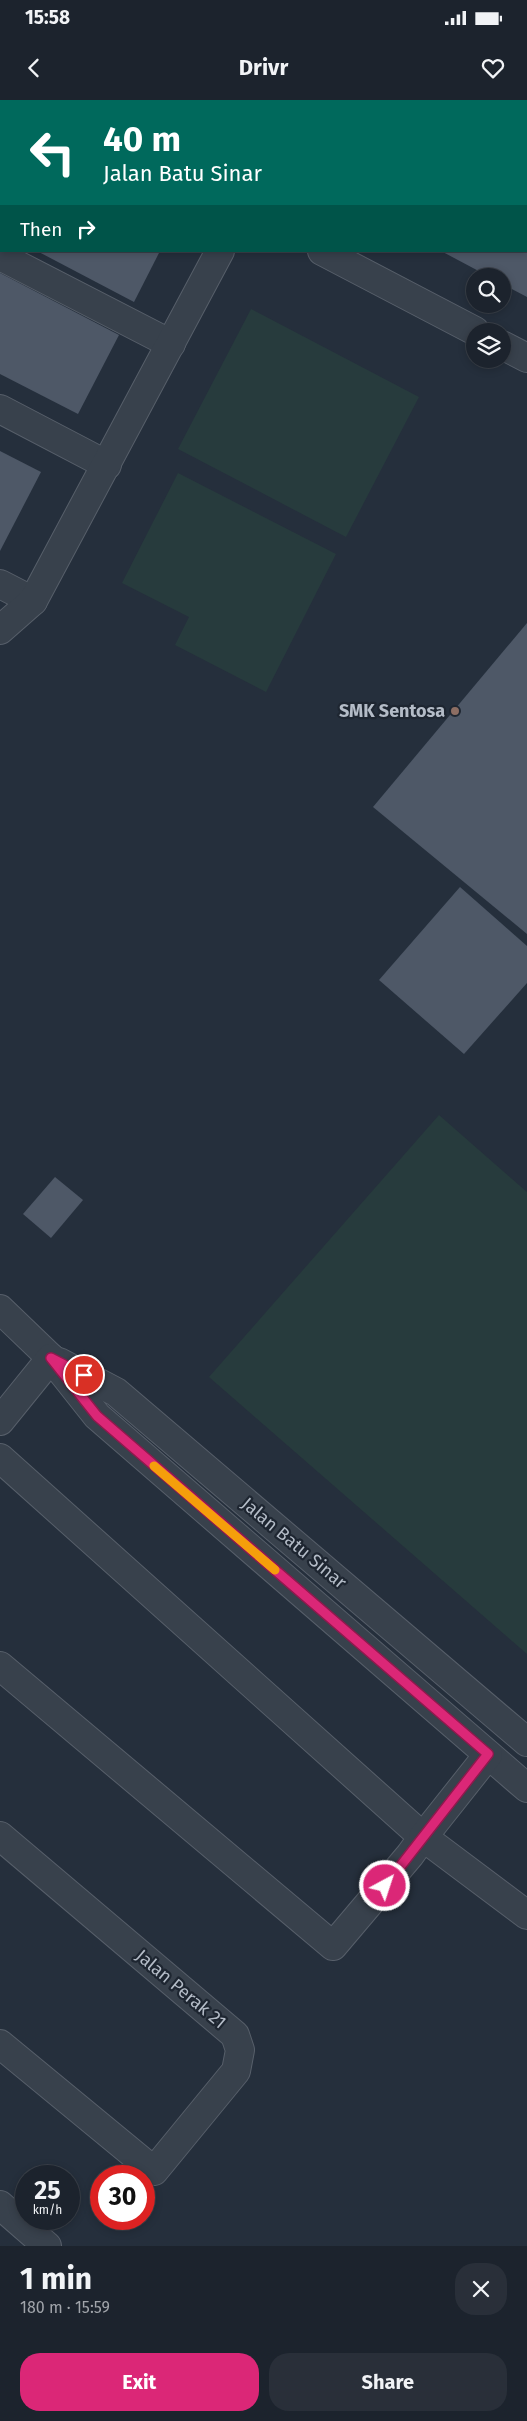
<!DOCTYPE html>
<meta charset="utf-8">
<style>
:root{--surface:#1c232d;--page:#292f39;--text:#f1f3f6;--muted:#a0a4aa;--line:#3a4049;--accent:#db2777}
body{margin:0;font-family:"Fira Sans",sans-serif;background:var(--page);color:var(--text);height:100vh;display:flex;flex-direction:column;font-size:19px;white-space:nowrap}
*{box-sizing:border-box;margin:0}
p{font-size:16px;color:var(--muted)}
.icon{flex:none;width:28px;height:28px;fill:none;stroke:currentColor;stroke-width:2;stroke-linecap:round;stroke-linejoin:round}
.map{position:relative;height:2146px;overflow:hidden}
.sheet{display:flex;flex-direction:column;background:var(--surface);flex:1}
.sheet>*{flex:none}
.banner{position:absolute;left:0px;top:0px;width:528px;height:152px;box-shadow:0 2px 8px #0003,0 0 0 1px var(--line);background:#00695c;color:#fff;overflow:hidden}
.controls{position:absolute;left:466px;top:168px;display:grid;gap:10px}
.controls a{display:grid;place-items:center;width:45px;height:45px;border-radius:50%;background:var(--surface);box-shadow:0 2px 8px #0003,0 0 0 1px var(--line);font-size:25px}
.speed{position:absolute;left:15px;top:2065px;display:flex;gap:10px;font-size:25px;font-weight:700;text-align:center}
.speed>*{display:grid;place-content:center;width:65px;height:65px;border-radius:50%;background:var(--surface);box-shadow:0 2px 8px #0003,0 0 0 1px var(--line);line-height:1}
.speed small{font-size:12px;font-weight:400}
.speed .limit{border:8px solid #d22;background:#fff;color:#111}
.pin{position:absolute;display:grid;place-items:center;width:42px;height:42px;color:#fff;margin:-21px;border:2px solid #fff;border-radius:50%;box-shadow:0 1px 5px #0007}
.me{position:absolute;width:55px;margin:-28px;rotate:40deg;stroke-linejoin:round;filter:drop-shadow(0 0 4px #0008)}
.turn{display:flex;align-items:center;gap:18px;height:105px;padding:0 20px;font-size:22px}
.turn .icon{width:65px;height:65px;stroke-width:2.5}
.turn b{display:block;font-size:35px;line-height:42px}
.then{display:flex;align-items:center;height:48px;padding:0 20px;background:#0003;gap:10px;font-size:19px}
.round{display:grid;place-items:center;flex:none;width:52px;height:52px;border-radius:20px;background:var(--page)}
.summary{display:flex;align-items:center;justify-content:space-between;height:85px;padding:0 20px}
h1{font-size:30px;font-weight:700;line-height:38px}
.action{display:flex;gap:10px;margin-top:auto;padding:10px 20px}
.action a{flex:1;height:58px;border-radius:20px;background:var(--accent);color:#fff;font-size:20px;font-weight:700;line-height:58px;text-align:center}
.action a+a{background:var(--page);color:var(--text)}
.status{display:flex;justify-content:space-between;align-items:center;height:35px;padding:0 25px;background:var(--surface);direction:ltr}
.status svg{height:14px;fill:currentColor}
header{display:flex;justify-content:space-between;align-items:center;height:65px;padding:0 20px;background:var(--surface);font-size:22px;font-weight:700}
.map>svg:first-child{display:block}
.green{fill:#273b3d}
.building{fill:#4e5867}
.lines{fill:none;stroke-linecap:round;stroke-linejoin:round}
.minor-casing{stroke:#575f6a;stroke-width:30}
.path{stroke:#45585a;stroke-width:3;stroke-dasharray:4 4;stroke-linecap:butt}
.minor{stroke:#38414c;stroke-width:28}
.route-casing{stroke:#8e194d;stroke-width:12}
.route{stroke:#db2777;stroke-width:9}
.slow{stroke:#f59e0b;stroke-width:9}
.education-dot{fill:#8d6e63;stroke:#1e2631;stroke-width:2}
.labels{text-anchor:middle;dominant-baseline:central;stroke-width:4.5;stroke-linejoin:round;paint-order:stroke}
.poi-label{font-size:18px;font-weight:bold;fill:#b4bcc7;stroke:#1e2631;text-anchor:end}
.street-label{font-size:18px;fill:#b4bcc7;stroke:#1e2631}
</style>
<div class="status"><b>15:58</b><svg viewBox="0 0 49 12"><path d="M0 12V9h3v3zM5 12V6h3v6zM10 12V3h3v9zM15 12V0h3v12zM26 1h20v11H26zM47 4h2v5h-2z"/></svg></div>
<header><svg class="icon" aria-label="back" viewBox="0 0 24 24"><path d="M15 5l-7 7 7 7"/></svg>Drivr<svg class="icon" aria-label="heart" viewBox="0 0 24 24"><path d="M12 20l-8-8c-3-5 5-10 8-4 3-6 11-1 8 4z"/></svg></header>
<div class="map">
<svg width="527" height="2146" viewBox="0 0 527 2146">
<rect width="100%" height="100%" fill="#252f3c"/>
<g class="green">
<path d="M251 209 419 297 346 437 178 349Z"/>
<path d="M178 373 336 454 266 592 175 545 189 517 122 483Z"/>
<path d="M439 1015 527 1092V1554L209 1277Z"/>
</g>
<g class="building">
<path d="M37 151H160L134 202Z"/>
<path d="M441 151H527V197L502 184V176H488Z"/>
<path d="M0 173 119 235 78 314 0 274Z"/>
<path d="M0 351 41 372 0 451Z"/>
<path d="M527 523V834L373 707Z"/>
<path d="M460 787 527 846V883L464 954 379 880Z"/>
<path d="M55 1077 83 1100 51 1138 23 1114Z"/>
</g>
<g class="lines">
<defs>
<g id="minor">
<path d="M33 0 35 1"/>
<path d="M363 0 365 1"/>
<path d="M526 88 527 89"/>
<path d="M322 151 475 231"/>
<path d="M0 156 171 244"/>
<path d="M502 245 527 258"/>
<path d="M0 309 107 365"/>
<path d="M0 484 33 501"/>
<path d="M0 530 33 501 220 151"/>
<path d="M0 1209 51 1258 97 1316 527 1688"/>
<path d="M59 1262 116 1292 527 1642"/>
<path d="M0 1321 51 1258"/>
<path d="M0 1358 423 1737 410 1755 333 1846 0 1566"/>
<path d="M488 1655 423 1737 527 1815"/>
<path d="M0 1736 235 1935 240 1950 236 1971 154 2071 0 1944"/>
<path d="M0 2105 47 2146"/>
</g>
</defs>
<use href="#minor" class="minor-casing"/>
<path class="path" d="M158 1 159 0"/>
<use href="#minor" class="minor"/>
</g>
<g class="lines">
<defs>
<path id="route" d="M84 1275 51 1258 97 1316 488 1654 385 1786"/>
</defs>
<use href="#route" class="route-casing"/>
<use href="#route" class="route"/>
<path class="slow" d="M154 1366 275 1470"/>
</g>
<circle class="education-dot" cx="455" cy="611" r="5"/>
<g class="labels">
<g class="poi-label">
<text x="445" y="611">SMK Sentosa</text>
</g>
<g class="street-label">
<text transform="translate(294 1443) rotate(40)">Jalan Batu Sinar</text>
<text transform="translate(181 1889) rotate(40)">Jalan Perak 21</text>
</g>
</g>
</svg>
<div class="controls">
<a><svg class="icon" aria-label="search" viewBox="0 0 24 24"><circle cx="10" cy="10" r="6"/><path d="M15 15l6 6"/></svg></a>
<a><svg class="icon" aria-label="layers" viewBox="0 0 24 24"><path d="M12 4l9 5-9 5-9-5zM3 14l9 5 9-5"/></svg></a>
</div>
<div class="speed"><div>25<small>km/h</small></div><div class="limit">30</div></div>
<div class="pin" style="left:84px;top:1275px;background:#d93025"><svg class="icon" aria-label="arrive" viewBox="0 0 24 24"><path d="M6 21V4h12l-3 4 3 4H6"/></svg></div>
<svg class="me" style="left:385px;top:1786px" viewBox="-20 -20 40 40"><circle r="17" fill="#db2777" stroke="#fff" stroke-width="3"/><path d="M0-11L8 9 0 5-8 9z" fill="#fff"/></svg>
<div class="banner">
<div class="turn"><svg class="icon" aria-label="left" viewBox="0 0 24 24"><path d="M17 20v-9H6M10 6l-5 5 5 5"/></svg><div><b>40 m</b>Jalan Batu Sinar</div></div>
<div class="then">Then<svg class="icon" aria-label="right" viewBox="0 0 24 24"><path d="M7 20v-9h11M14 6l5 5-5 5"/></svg></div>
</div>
</div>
<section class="sheet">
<div class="summary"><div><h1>1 min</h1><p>180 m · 15:59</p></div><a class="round"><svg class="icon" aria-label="close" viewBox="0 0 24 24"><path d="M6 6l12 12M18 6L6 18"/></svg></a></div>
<div class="action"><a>Exit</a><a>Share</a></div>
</section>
